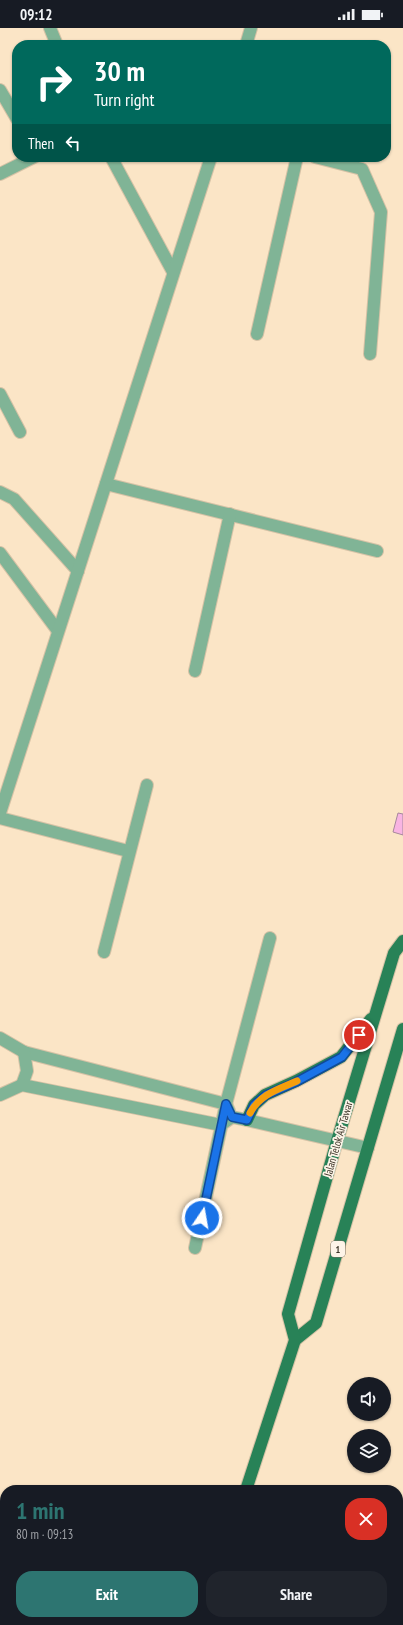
<!DOCTYPE html>
<meta charset="utf-8">
<style>
:root{--surface:#171b24;--page:#20242c;--text:#f1f3f6;--muted:#9ea1a6;--accent:#2d7571}
body{margin:0;font-family:"PT Sans Narrow",sans-serif;background:var(--page);color:var(--text);height:100vh;display:flex;flex-direction:column;font-size:15px;white-space:nowrap}
*{box-sizing:border-box;margin:0}
p{font-size:13px;color:var(--muted)}
.icon{flex:none;width:22px;height:22px;fill:none;stroke:currentColor;stroke-width:2;stroke-linecap:round;stroke-linejoin:round}
.map{position:relative;flex:1;overflow:hidden}
.details{position:absolute;left:0px;top:1457px;width:403px;height:140px;display:flex;flex-direction:column;background:var(--surface);border-radius:16px 16px 0 0;box-shadow:0 1px 3px #0004}
.details>*{flex:none}
.banner{position:absolute;left:12px;top:12px;width:379px;height:122px;border-radius:16px;box-shadow:0 1px 3px #0004;background:#00695c;color:#fff;overflow:hidden}
.tools{position:absolute;left:347px;top:1349px;display:grid;gap:8px}
.tools a{display:grid;place-items:center;width:44px;height:44px;border-radius:50%;background:var(--surface);box-shadow:0 1px 3px #0004;font-size:20px}
.pin{position:absolute;display:grid;place-items:center;width:34px;height:34px;color:#fff;margin:-17px;border:2px solid #fff;border-radius:50%;box-shadow:0 1px 4px #0007}
.me{position:absolute;width:44px;margin:-22px;rotate:12deg;stroke-linejoin:round;filter:drop-shadow(0 0 3px #0008)}
.turn{display:flex;align-items:center;gap:14px;height:84px;padding:0 16px;font-size:18px}
.turn .icon{width:52px;height:52px;stroke-width:2.5}
.turn b{display:block;font-size:28px;line-height:34px}
.then{display:flex;align-items:center;height:38px;padding:0 16px;background:#0003;gap:8px;font-size:15px}
.round{display:grid;place-items:center;flex:none;width:42px;height:42px;border-radius:16px;background:var(--page)}
.summary{display:flex;align-items:center;justify-content:space-between;height:68px;padding:0 16px}
h1{font-size:24px;font-weight:800;line-height:30px;color:var(--accent)}
.primary-button{display:flex;gap:8px;margin-top:auto;padding:8px 16px}
.primary-button a{flex:1;height:46px;border-radius:16px;background:var(--accent);color:#fff;font-size:16px;font-weight:800;line-height:46px;text-align:center}
.primary-button a+a{background:var(--page);color:var(--text)}
.status{display:flex;justify-content:space-between;align-items:center;height:28px;padding:0 20px;background:var(--surface);direction:ltr}
.status svg{height:11px;fill:currentColor}
.map>svg:first-child{display:block}
.building{fill:#f8b4e2;stroke:#a7889c}
.lines{fill:none;stroke-linecap:round;stroke-linejoin:round}
.lane-casing{stroke:#d5c2a6;stroke-width:14}
.street-casing{stroke:#d5c2a6;stroke-width:14}
.primary-casing{stroke:#d5c2a6;stroke-width:14}
.lane{stroke:#80b496;stroke-width:12}
.street{stroke:#80b496;stroke-width:12}
.primary{stroke:#288257;stroke-width:12}
.route-casing{stroke:#114b97;stroke-width:10}
.route{stroke:#1a73e8;stroke-width:7}
.slow{stroke:#f59e0b;stroke-width:7}
.labels{text-anchor:middle;dominant-baseline:central;stroke-width:3.5;stroke-linejoin:round;paint-order:stroke}
.shield{fill:#fdf4e8;stroke:#766e62;stroke-width:1}
.shield-label{font-size:10px;font-weight:bold;fill:#3c3428}
.street-label{font-size:11px;fill:#3c3428;stroke:#fdf4e8}
</style>
<div class="status"><b>09:12</b><svg viewBox="0 0 49 12"><path d="M0 12V9h3v3zM5 12V6h3v6zM10 12V3h3v9zM15 12V0h3v12zM26 1h20v11H26zM47 4h2v5h-2z"/></svg></div>
<div class="map">
<svg width="403" height="1597" viewBox="0 0 403 1597">
<rect width="100%" height="100%" fill="#fbe5c6"/>
<path class="building" d="M398 785 403 786V807L393 804Z"/>
<g class="lines">
<defs>
<g id="lane">
<path d="M0 62 17 91"/>
<path d="M315 129 362 141 381 184 370 326"/>
<path d="M257 306 297 129"/>
<path d="M0 366 20 404"/>
<path d="M106 456 377 523"/>
<path d="M0 464 14 471 78 543"/>
<path d="M0 525 58 603"/>
<path d="M195 643 230 486"/>
<path d="M0 790 128 823"/>
<path d="M104 924 147 757"/>
<path d="M0 1531 5 1534"/>
<path d="M0 1594 5 1591"/>
</g>
<g id="street">
<path d="M50 0 57 17"/>
<path d="M246 17 251 0"/>
<path d="M111 129 173 244"/>
<path d="M0 146 34 129"/>
<path d="M0 785 211 129"/>
<path d="M0 1010 24 1024 226 1076 229 1083"/>
<path d="M22 1057 27 1043 24 1024"/>
<path d="M0 1067 22 1057 221 1097 232 1089 247 1092 368 1120"/>
<path d="M195 1220 226 1076 270 910"/>
<path d="M398 1480 403 1477"/>
</g>
<g id="primary">
<path d="M247 1092 254 1077 265 1067 296 1053 341 1029 371 991"/>
<path d="M295 1312 316 1295 403 1001"/>
<path d="M246 1462 295 1312 288 1286 337 1113 394 925 403 913"/>
<path d="M202 1597 204 1592"/>
</g>
</defs>
<use href="#lane" class="lane-casing"/>
<use href="#street" class="street-casing"/>
<use href="#primary" class="primary-casing"/>
<use href="#lane" class="lane"/>
<use href="#street" class="street"/>
<use href="#primary" class="primary"/>
</g>
<g class="lines">
<defs>
<path id="route" d="M202 1190 226 1076 232 1089 247 1092 254 1077 266 1067 296 1054 342 1029 359 1007"/>
</defs>
<use href="#route" class="route-casing"/>
<use href="#route" class="route"/>
<path class="slow" d="M250 1085C260 1066 279 1061 297 1053"/>
</g>
<g class="labels">
<rect class="shield" x="331" y="1213" width="14" height="16" rx="3"/>
<g class="shield-label">
<text x="338" y="1221">1</text>
</g>
<g class="street-label">
<text transform="translate(338 1111) rotate(-74)">Jalan Telok Air Tawar</text>
</g>
</g>
</svg>
<div class="tools">
<a><svg class="icon" aria-label="sound" viewBox="0 0 24 24"><path d="M4 9h4l5-4v14l-5-4H4zM17 9q2 3 0 6"/></svg></a>
<a><svg class="icon" aria-label="layers" viewBox="0 0 24 24"><path d="M12 4l9 5-9 5-9-5zM3 14l9 5 9-5"/></svg></a>
</div>
<div class="pin" style="left:359px;top:1007px;background:#d93025"><svg class="icon" aria-label="arrive" viewBox="0 0 24 24"><path d="M6 21V4h12l-3 4 3 4H6"/></svg></div>
<svg class="me" style="left:202px;top:1190px" viewBox="-20 -20 40 40"><circle r="17" fill="#1a73e8" stroke="#fff" stroke-width="3"/><path d="M0-11L8 9 0 5-8 9z" fill="#fff"/></svg>
<div class="banner">
<div class="turn"><svg class="icon" aria-label="right" viewBox="0 0 24 24"><path d="M7 20v-9h11M14 6l5 5-5 5"/></svg><div><b>30 m</b>Turn right</div></div>
<div class="then">Then<svg class="icon" aria-label="left" viewBox="0 0 24 24"><path d="M17 20v-9H6M10 6l-5 5 5 5"/></svg></div>
</div>
<section class="details">
<div class="summary"><div><h1>1 min</h1><p>80 m · 09:13</p></div><a class="round" style="background:#d93025;color:#fff"><svg class="icon" aria-label="close" viewBox="0 0 24 24"><path d="M6 6l12 12M18 6L6 18"/></svg></a></div>
<div class="primary-button"><a>Exit</a><a>Share</a></div>
</section>
</div>
